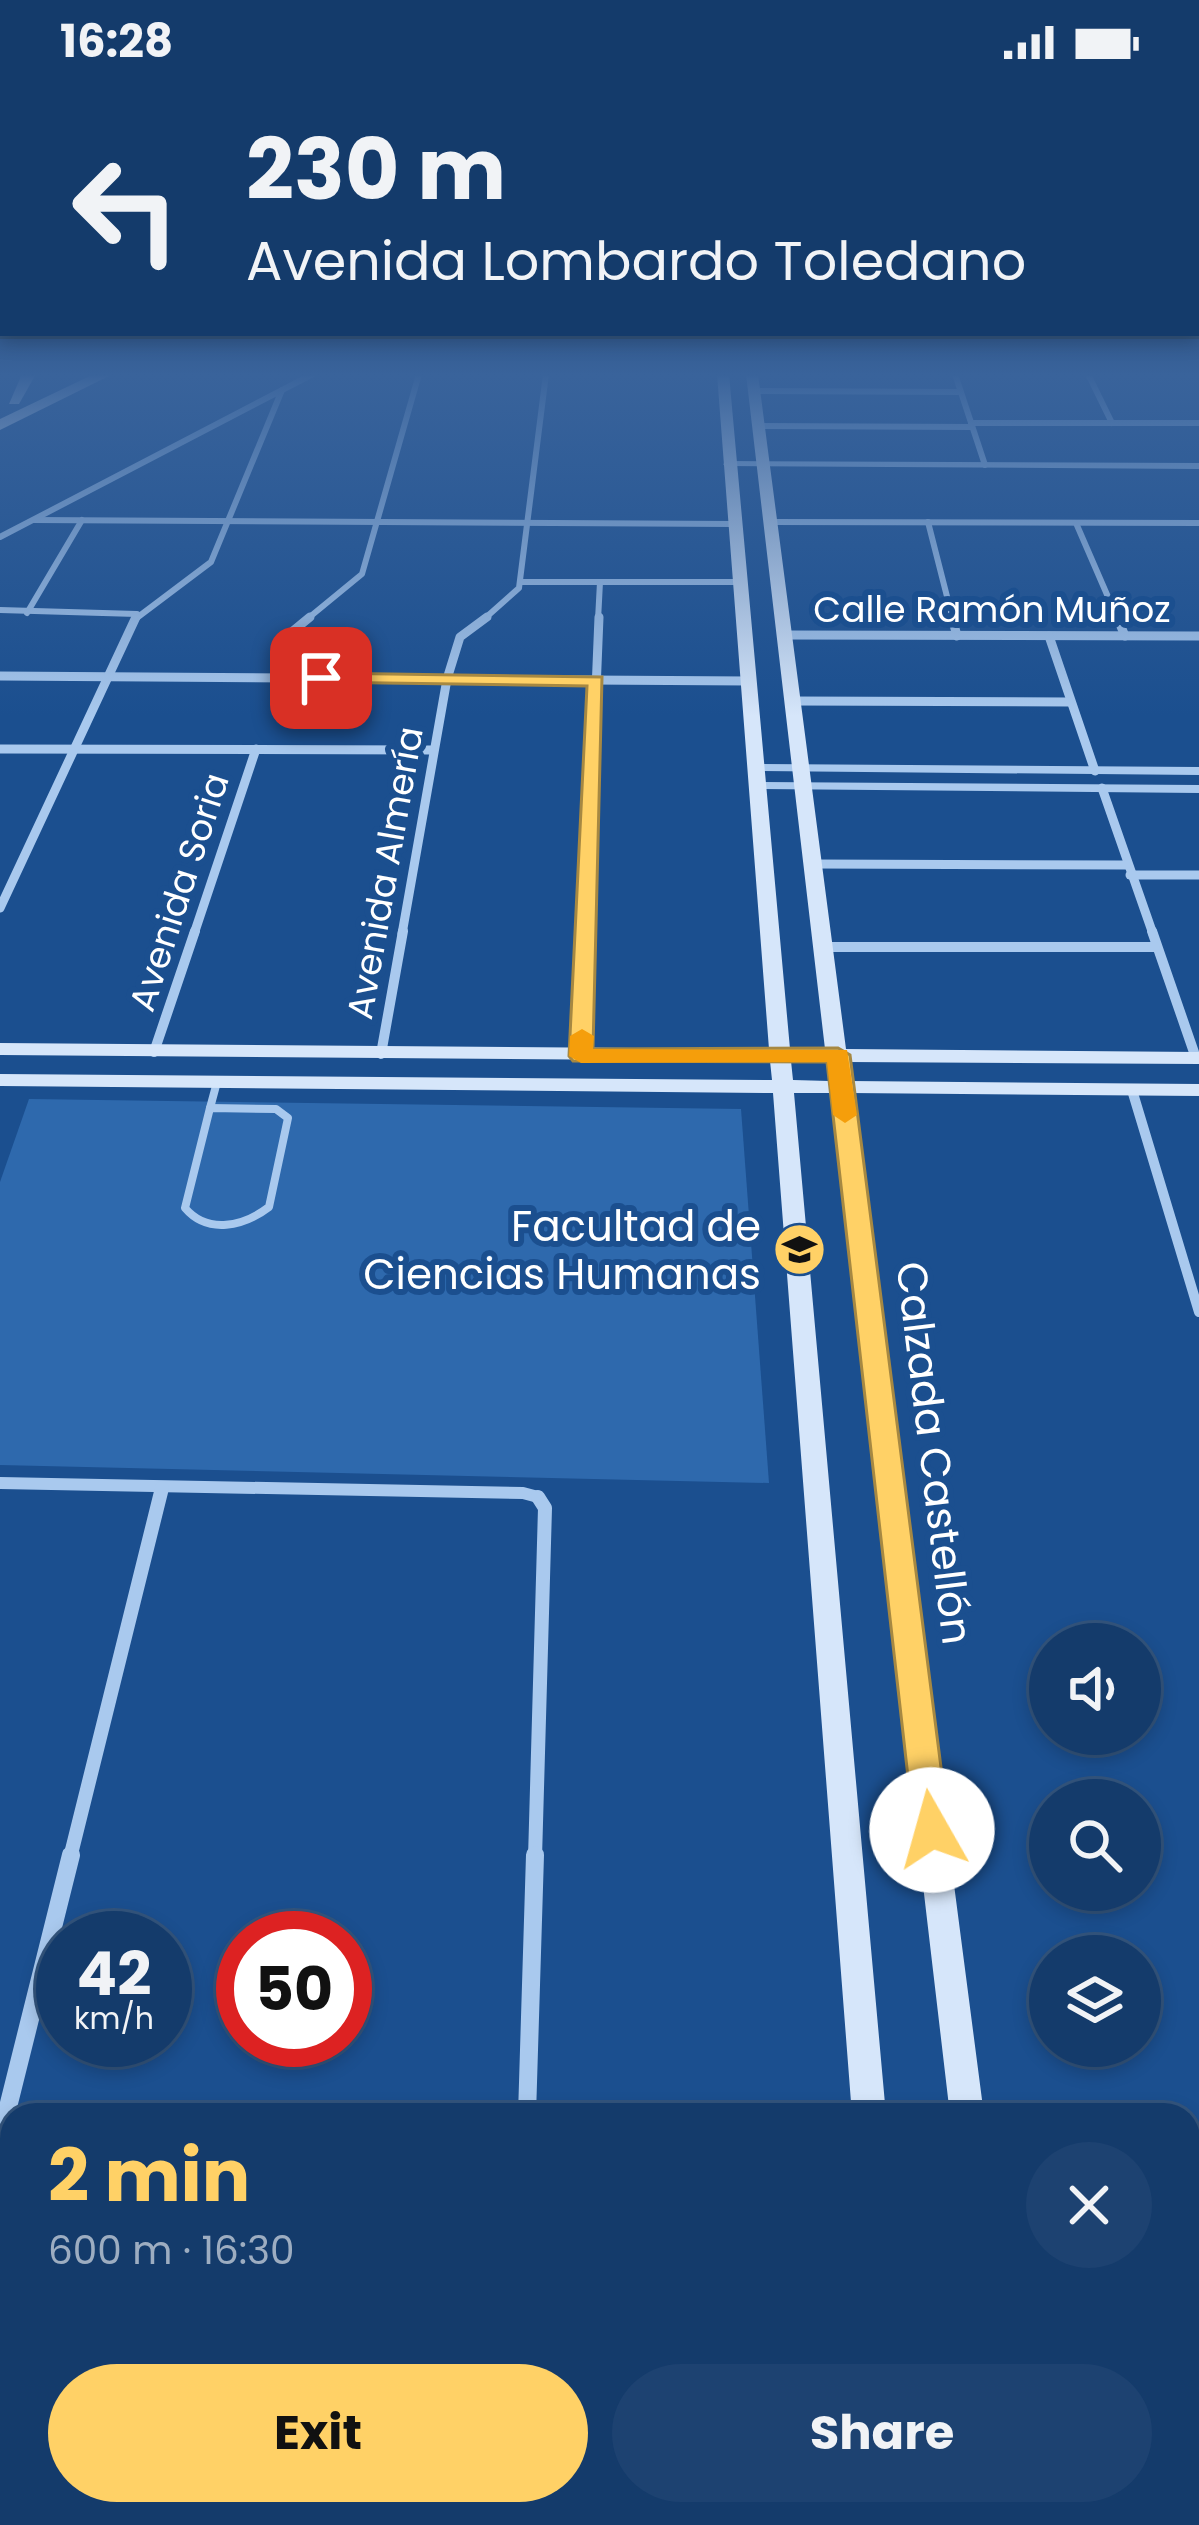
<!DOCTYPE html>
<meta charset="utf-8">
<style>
:root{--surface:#143b6b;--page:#1d4271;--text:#f1f3f6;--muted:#9dadc1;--line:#33557e;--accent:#ffd166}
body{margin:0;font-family:Poppins,sans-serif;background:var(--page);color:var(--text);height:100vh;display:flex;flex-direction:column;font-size:45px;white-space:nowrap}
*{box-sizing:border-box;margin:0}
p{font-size:39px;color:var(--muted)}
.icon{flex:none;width:66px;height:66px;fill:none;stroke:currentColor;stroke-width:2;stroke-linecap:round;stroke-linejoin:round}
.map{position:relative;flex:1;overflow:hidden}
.panel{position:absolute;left:0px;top:2019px;width:1200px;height:423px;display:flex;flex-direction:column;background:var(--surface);border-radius:36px 36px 0 0;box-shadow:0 6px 18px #0003,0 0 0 3px var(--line)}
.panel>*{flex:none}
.banner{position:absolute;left:0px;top:0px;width:1200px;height:252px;box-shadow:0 6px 18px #0003,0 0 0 3px var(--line);background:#143b6b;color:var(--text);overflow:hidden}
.buttons{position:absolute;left:1029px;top:1539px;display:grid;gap:24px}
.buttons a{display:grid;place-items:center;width:132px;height:132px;border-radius:50%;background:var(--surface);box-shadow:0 6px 18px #0003,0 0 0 3px var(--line);font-size:60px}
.speed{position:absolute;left:36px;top:1827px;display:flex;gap:24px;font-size:60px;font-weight:700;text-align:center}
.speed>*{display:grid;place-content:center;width:156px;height:156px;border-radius:50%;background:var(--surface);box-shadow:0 6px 18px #0003,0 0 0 3px var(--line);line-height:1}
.speed small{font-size:30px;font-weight:400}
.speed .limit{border:18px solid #d22;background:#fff;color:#111}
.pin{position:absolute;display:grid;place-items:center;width:102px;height:102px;color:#fff;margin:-51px;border-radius:24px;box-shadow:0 6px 18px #0006}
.me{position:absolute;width:132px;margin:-66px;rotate:353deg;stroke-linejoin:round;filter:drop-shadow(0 0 9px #0008)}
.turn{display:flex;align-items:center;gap:42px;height:252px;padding:0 48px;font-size:54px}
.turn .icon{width:156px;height:156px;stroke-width:2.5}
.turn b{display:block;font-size:84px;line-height:102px}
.round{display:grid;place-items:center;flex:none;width:126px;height:126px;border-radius:63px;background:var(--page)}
.overview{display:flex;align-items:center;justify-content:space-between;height:204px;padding:0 48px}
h1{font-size:72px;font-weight:700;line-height:90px;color:var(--accent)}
.action{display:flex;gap:24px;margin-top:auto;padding:24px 48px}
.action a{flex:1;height:138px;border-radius:72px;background:var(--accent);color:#111;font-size:48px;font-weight:700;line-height:138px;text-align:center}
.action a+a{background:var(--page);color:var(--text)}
.status{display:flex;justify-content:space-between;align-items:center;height:84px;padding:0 60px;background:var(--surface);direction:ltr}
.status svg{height:33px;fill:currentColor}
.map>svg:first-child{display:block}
.green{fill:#2e69ad}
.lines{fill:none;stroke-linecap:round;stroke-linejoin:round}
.service{stroke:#a9c9ee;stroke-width:8}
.pedestrian{stroke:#a9c9ee;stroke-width:12}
.minor-far4{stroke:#a9c9ee;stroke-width:6}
.minor-far3{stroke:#a9c9ee;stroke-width:9}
.minor-far2{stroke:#a9c9ee;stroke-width:10}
.minor-far1{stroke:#a9c9ee;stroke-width:14}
.minor{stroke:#a9c9ee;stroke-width:18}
.tertiary{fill:#a9c9ee;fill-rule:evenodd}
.secondary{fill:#d6e6fa;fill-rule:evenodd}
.primary{fill:#f0f6ff;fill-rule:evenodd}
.route{fill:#ffd166;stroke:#a68842;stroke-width:3}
.slow{fill:#f59e0b}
.labels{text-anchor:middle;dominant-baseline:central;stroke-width:12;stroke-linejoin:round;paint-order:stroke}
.far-street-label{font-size:36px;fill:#fff;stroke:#1b4f8f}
.poi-label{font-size:42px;fill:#fff;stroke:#1b4f8f;text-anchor:end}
.street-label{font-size:42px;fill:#fff;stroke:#1b4f8f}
</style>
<div class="status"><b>16:28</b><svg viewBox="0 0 49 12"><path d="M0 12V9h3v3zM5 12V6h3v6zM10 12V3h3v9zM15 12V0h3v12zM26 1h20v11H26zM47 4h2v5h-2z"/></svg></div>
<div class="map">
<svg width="1199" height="2441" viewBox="0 0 1199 2441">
<rect width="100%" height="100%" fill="#1b4f8f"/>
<path class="green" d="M29 1015 741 1025 769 1399 0 1381V1098Z"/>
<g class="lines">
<g class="service">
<path d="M210 1024 276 1025 288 1034 269 1123C244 1142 208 1151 185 1124Z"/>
<path d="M210 1024 217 998"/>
</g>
<path class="pedestrian" d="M0 1399 523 1409 538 1413"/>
<g class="minor-far4">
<path d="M955 290 985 381"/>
<path d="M1088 290 1112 339"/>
<path d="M754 307 960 308"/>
<path d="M971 339H1199"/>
<path d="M759 342 972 343"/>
<path d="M34 436 734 440"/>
<path d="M771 438 1199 439"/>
<path d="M928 438 953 536"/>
<path d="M1076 439 1118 536"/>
<path d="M0 453 313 290"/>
<path d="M521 498H739"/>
<path d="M0 526 137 530"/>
<path d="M27 529 82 436"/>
<path d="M134 536 211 478 282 306"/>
<path d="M306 536 362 490 419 290"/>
<path d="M483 536 519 504 546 290"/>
<path d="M598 536 600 498"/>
</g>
<g class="minor-far3">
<path d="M952 533 957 552"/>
<path d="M1117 533 1125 552"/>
<path d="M784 551 1199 552"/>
<path d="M1049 552 1095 687"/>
<path d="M0 592 749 597"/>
<path d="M280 594 293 547 310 533"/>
<path d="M794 617 1070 618"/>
<path d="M0 665 433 666"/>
<path d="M1102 704 1153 850"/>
<path d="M815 780 1126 781"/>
<path d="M1130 791H1199"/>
<path d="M0 824 136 533"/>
<path d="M194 850 256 665"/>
<path d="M402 850 447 595 460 553 487 533"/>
<path d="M586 850 599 533"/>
</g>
<g class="minor-far2">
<path d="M1152 847 1196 974"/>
<path d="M826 863H1155"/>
<path d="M154 968 195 847"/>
<path d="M381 970 403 847"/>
<path d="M581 972 586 847"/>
<path d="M1132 1006 1199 1228"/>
</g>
<g class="minor-far1">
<path d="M70 1774 162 1404"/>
<path d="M535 1774 545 1424 538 1413"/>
</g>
<g class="minor">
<path d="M527 2031 535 1771"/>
<path d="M0 2055 71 1771"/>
<path d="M1188 2086 1199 2087"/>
<path d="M391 2441 392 2430"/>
</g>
<g class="tertiary">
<path d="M729 377 1199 379V385L725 382 723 380Z"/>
<path d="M758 680 1199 683V691L753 687 751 684Z"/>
<path d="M759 698 1199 701V709L754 705V699Z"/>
</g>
<g class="secondary">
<path d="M717 290H729L790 965H825L746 290H758L846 965 1199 968V980L847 978 850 997 1199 1000V1012L851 1009 984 2031H950L830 1009H794L886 2031H852L773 1009 0 1002V990L772 996 770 977 0 971V959L769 965ZM791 977H827L829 997 793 996Z"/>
<path d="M881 2430H921L922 2441H882Z"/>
<path d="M993 2430H1033L1035 2441H995Z"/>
</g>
<g class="primary">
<path d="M22 290H36L19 320H9Z"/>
<path d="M94 290H113L0 346V335Z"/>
</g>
</g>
<linearGradient id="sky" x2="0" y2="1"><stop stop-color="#0f2b4f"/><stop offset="0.46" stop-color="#39639b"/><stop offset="1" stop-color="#39639b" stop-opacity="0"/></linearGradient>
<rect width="1199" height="632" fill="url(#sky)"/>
<path class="route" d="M321 589 602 593 593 965 838 964 850 971 949 1746 944 1756 932 1759 919 1756 914 1746 827 978 573 977 569 972 587 602 315 598V590Z"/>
<path class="slow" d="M582 945 594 952 593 965 847 966 857 1031 845 1039 833 1031 827 978 581 979 569 972 570 952Z"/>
<defs>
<symbol id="university-disc" viewBox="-11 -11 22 22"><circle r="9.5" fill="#ffd166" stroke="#1b4f8f"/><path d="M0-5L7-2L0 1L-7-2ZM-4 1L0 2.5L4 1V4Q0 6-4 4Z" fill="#111"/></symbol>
</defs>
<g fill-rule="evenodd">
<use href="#university-disc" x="770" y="1136" width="59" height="59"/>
</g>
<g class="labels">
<g class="far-street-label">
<text x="992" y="525">Calle Ramón Muñoz</text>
<text transform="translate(385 789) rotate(-80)">Avenida Almería</text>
<text transform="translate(179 808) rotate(-72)">Avenida Soria</text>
</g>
<g class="poi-label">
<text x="761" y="1142">Facultad de<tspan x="761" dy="48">Ciencias Humanas</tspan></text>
</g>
<g class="street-label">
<text transform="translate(934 1369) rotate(83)">Calzada Castellón</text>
</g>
</g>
</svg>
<div class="buttons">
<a><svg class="icon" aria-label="sound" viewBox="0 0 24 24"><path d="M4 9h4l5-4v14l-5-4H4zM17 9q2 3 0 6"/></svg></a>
<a><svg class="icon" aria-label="search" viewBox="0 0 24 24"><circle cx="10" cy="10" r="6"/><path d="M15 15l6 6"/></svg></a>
<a><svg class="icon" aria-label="layers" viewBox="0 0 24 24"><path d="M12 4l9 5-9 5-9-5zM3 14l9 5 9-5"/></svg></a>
</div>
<div class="speed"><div>42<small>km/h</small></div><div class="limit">50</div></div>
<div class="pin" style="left:321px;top:594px;background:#d93025"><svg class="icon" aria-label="arrive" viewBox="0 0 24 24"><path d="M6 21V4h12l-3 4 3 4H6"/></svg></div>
<svg class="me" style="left:932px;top:1746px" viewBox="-20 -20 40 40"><circle r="19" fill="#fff"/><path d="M0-13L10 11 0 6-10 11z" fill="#ffd166"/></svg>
<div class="banner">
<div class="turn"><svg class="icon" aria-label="left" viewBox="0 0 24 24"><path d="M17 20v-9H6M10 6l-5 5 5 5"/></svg><div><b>230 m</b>Avenida Lombardo Toledano</div></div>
</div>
<section class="panel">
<div class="overview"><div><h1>2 min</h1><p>600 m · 16:30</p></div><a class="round"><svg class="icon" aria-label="close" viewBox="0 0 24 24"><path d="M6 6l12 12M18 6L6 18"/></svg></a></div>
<div class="action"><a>Exit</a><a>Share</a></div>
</section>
</div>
